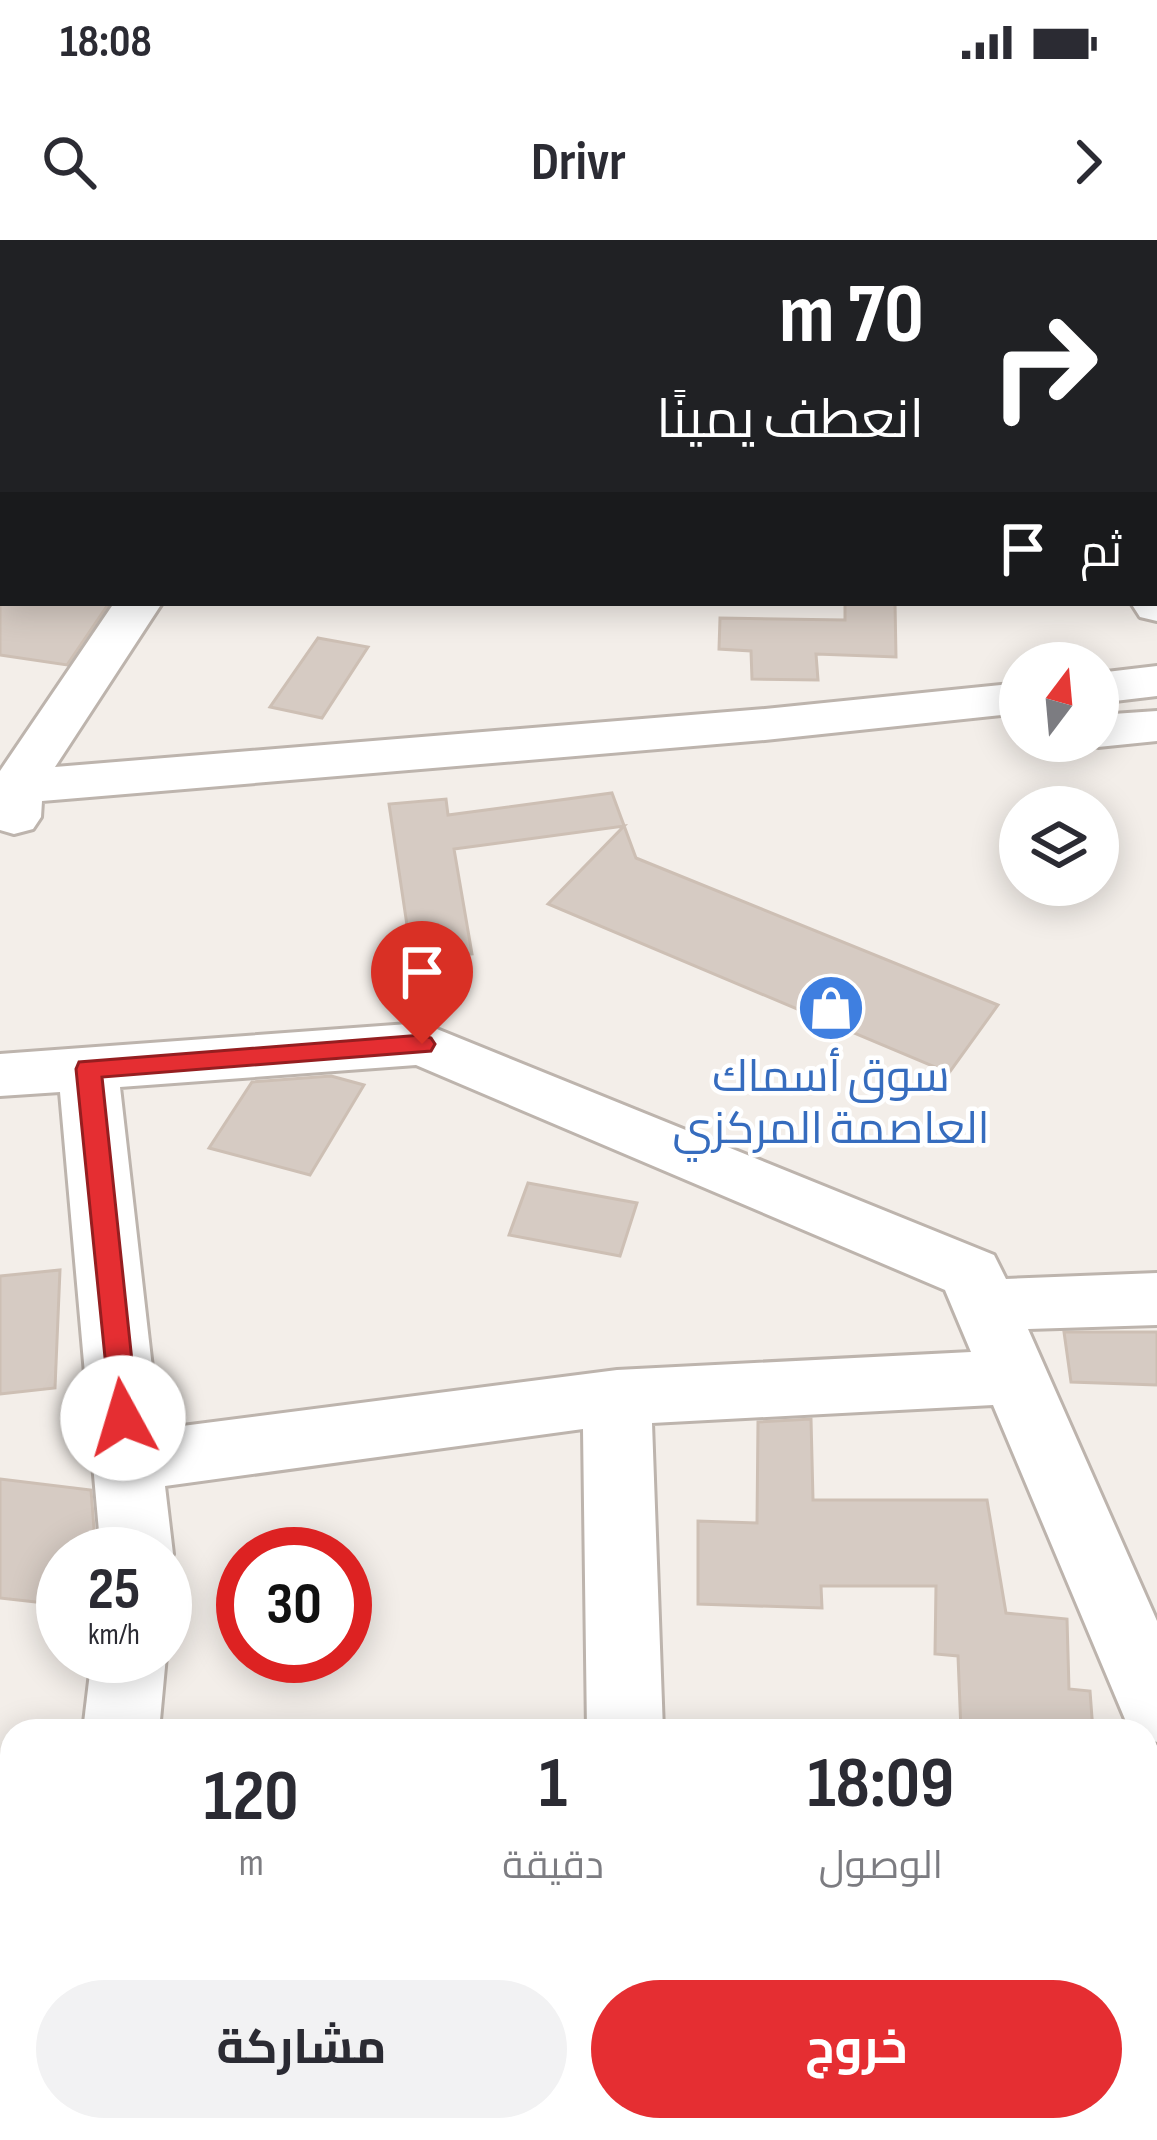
<!DOCTYPE html>
<html lang="ar">
<meta charset="utf-8">
<style>
:root{--surface:#fff;--page:#f2f2f3;--text:#2b2b33;--muted:#7c7c81;--accent:#e52e32}
body{margin:0;font-family:"Sofia Sans Condensed",Cairo,sans-serif;background:var(--page);color:var(--text);direction:rtl;height:100vh;display:flex;flex-direction:column;font-size:45px;white-space:nowrap}
*{box-sizing:border-box;margin:0}
p{font-size:39px;color:var(--muted)}
.icon{flex:none;width:66px;height:66px;fill:none;stroke:currentColor;stroke-width:2;stroke-linecap:round;stroke-linejoin:round}
.map{position:relative;flex:1;overflow:hidden;direction:ltr}
.panel{position:absolute;left:0px;top:1479px;width:1158px;height:423px;display:flex;flex-direction:column;background:var(--surface);border-radius:36px 36px 0 0;box-shadow:0 6px 30px #0003;direction:rtl}
.panel>*{flex:none}
.hud{position:absolute;left:0px;top:0px;width:1158px;height:366px;box-shadow:0 6px 30px #0003;direction:rtl;background:#202124;color:#fff;overflow:hidden}
.needle{width:78px;rotate:16deg}
.tools{position:absolute;left:999px;top:402px;display:grid;gap:24px}
.tools a{display:grid;place-items:center;width:120px;height:120px;border-radius:50%;background:var(--surface);box-shadow:0 6px 30px #0003;font-size:60px}
.speed{position:absolute;left:36px;top:1287px;display:flex;gap:24px;font-size:60px;font-weight:700;text-align:center}
.speed>*{display:grid;place-content:center;width:156px;height:156px;border-radius:50%;background:var(--surface);box-shadow:0 6px 30px #0003;line-height:1}
.speed small{font-size:30px;font-weight:400}
.speed .limit{border:18px solid #d22;background:#fff;color:#111}
.pin{position:absolute;display:grid;place-items:center;width:102px;height:102px;color:#fff;margin:-123px -51px;border-radius:50% 50% 50% 0;rotate:-45deg;box-shadow:0 0 12px #0007}
.pin .icon{rotate:45deg}
.me{position:absolute;width:132px;margin:-66px;rotate:354deg;stroke-linejoin:round;filter:drop-shadow(0 0 9px #0008)}
.turn{display:flex;align-items:center;gap:42px;height:252px;padding:0 36px;font-size:54px}
.turn .icon{width:156px;height:156px;stroke-width:2.5}
.turn b{display:block;font-size:84px;line-height:102px}
.then{display:flex;align-items:center;height:114px;padding:0 36px;background:#0003;gap:24px;font-size:45px}
.eta{display:flex;justify-content:space-evenly;align-items:center;height:204px;text-align:center}
.eta b{font-size:72px;font-weight:700;line-height:84px}
.primary-button{display:flex;gap:24px;margin-top:auto;padding:24px 36px}
.primary-button a{flex:1;height:138px;border-radius:72px;background:var(--accent);color:#fff;font-size:48px;font-weight:700;line-height:138px;text-align:center}
.primary-button a+a{background:var(--page);color:var(--text)}
.status{display:flex;justify-content:space-between;align-items:center;height:84px;padding:0 60px;background:var(--surface);direction:ltr}
.status svg{height:33px;fill:currentColor}
header{display:flex;justify-content:space-between;align-items:center;height:156px;padding:0 36px;background:var(--surface);font-size:54px;font-weight:700}
.map>svg:first-child{display:block}
.building{fill:#d6cbc3;stroke:#cdbfb4;stroke-width:3}
.lines{fill:none;stroke-linecap:round;stroke-linejoin:round}
.minor-casing{stroke:#bdb4ad;stroke-width:6}
.minor{fill:#fff;fill-rule:evenodd}
.route{fill:#e52e32;stroke:#951e20;stroke-width:3}
.labels{text-anchor:middle;dominant-baseline:central;stroke-width:9;stroke-linejoin:round;paint-order:stroke}
.shop-label{font-size:45px;fill:#366cbe;stroke:#fff}
</style>
<div class="status"><b>18:08</b><svg viewBox="0 0 49 12"><path d="M0 12V9h3v3zM5 12V6h3v6zM10 12V3h3v9zM15 12V0h3v12zM26 1h20v11H26zM47 4h2v5h-2z"/></svg></div>
<header><svg class="icon" aria-label="forward" viewBox="0 0 24 24"><path d="M9 5l7 7-7 7"/></svg>Drivr<svg class="icon" aria-label="search" viewBox="0 0 24 24"><circle cx="10" cy="10" r="6"/><path d="M15 15l6 6"/></svg></header>
<div class="map">
<svg width="1157" height="1900" viewBox="0 0 1157 1900">
<rect width="100%" height="100%" fill="#f3eee9"/>
<g class="building">
<path d="M0 363H109L67 425 0 415Z"/>
<path d="M845 363H895L896 417 816 414 818 440 752 439 751 411 719 409 720 378 845 380Z"/>
<path d="M318 398 368 407 322 478 270 467Z"/>
<path d="M612 553 636 618 998 765 949 833 548 664 624 586 454 609 472 714 412 719 389 564 446 559 448 575Z"/>
<path d="M331 836 364 845 310 935 209 908 252 842Z"/>
<path d="M528 943 637 963 620 1016 509 995Z"/>
<path d="M60 1030 55 1148 0 1154V1036Z"/>
<path d="M1064 1092H1157V1145L1071 1142Z"/>
<path d="M811 1179 813 1260H987L1006 1373 1067 1379 1069 1449 1090 1451 1093 1491H961L958 1416 935 1414 936 1346H821L822 1368 698 1364V1281L757 1283 758 1182Z"/>
<path d="M0 1239 91 1250 96 1314H63V1365L0 1358Z"/>
</g>
<g class="lines">
<defs>
<g id="minor">
<path d="M260 0H299L301 3H262Z"/>
<path d="M599 0H637L639 3H601Z"/>
<path d="M957 0H995L997 3H959Z"/>
<rect x="1155" y="28" width="2" height="24"/>
<path d="M0 51 3 52V80L0 79Z"/>
<path d="M1155 265 1157 266V296L1155 295Z"/>
<path d="M1155 349H1157V381L1140 377 1131 363H1155Z"/>
<path d="M114 363H162L55 527 765 469 1020 443V473L765 500 42 561 41 577 33 589 14 594 0 590V531Z"/>
<path d="M1157 426V456L1098 463V433Z"/>
<path d="M1157 471V501L1098 507 1079 501H1098V475Z"/>
<path d="M422 783 994 1015 1006 1039 1157 1033V1085L1028 1089 1157 1381V1502L1146 1498V1491H1130L993 1165 652 1183 663 1491H587L583 1189 165 1246 173 1314 165 1331V1314H101L60 852 0 856V814ZM416 825 945 1050 971 1112 617 1130 159 1189 120 847Z"/>
<path d="M165 1413 166 1416 159 1491H83L92 1416Z"/>
<path d="M35 1890H121V1900H33Z"/>
<path d="M591 1890H677L678 1900H590Z"/>
</g>
</defs>
<use href="#minor" class="minor-casing"/>
<use href="#minor" class="minor"/>
</g>
<path class="route" d="M422 795 431 798 435 804 431 811 102 837 138 1178 134 1187H112L76 829 79 822Z"/>
<defs>
<symbol id="shop-disc" viewBox="-11 -11 22 22"><circle r="9.5" fill="#3f7fe0" stroke="#fff"/><path d="M-5-2.5h2.3a2.7 3.5 0 0 1 5.4 0H5L5.5 6h-11ZM-1.5-2.5h3a1.5 2.3 0 0 0-3 0Z" fill="#fff"/></symbol>
</defs>
<g fill-rule="evenodd">
<use href="#shop-disc" x="793" y="730" width="76" height="76"/>
</g>
<g class="labels">
<g class="shop-label">
<text x="831" y="837">سوق أسماك<tspan x="831" dy="52">العاصمة المركزي</tspan></text>
</g>
</g>
</svg>
<div class="tools">
<a><svg class="needle" viewBox="-14 -14 28 28"><path d="M0-13l5 13h-10z" fill="#e53935"/><path d="M0 13l5-13h-10z" fill="#7c7c81"/></svg></a>
<a><svg class="icon" aria-label="layers" viewBox="0 0 24 24"><path d="M12 4l9 5-9 5-9-5zM3 14l9 5 9-5"/></svg></a>
</div>
<div class="speed"><div>25<small>km/h</small></div><div class="limit">30</div></div>
<div class="pin" style="left:422px;top:804px;background:#d93025"><svg class="icon" aria-label="arrive" viewBox="0 0 24 24"><path d="M6 21V4h12l-3 4 3 4H6"/></svg></div>
<svg class="me" style="left:123px;top:1178px" viewBox="-20 -20 40 40"><circle r="19" fill="#fff"/><path d="M0-13L10 11 0 6-10 11z" fill="#e52e32"/></svg>
<div class="hud">
<div class="turn"><svg class="icon" aria-label="right" viewBox="0 0 24 24"><path d="M7 20v-9h11M14 6l5 5-5 5"/></svg><div><b>70 m</b>انعطف يمينًا</div></div>
<div class="then">ثم<svg class="icon" aria-label="arrive" viewBox="0 0 24 24"><path d="M6 21V4h12l-3 4 3 4H6"/></svg></div>
</div>
<section class="panel">
<div class="eta">
<div><b>18:09</b><p>الوصول</p></div>
<div><b>1</b><p>دقيقة</p></div>
<div><b>120</b><p>m</p></div>
</div>
<div class="primary-button"><a>خروج</a><a>مشاركة</a></div>
</section>
</div>
